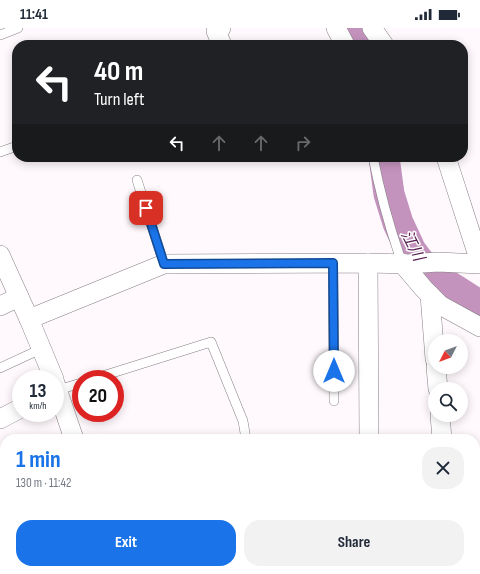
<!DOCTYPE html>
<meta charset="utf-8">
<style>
:root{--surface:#fff;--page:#f2f2f3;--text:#1f2937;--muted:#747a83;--accent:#1a73e8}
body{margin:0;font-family:"Sofia Sans Condensed","Noto Sans JP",sans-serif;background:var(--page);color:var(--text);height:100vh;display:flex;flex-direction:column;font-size:15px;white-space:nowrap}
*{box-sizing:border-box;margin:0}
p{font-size:13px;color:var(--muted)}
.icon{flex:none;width:22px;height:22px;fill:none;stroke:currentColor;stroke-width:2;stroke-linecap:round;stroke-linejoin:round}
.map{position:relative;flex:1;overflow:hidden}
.drawer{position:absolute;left:0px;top:406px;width:480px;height:140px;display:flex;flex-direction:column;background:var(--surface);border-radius:16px 16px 0 0;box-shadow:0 2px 10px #0003}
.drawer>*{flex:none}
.guide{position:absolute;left:12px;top:12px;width:456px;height:122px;border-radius:16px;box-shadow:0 2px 10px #0003;background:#202124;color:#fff;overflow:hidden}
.needle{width:26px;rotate:228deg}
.tools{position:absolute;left:428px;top:306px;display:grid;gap:8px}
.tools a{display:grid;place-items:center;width:40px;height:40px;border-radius:50%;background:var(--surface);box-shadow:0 2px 10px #0003;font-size:20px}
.speed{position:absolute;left:12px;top:342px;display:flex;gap:8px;font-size:20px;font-weight:700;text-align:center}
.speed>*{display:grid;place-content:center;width:52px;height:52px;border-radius:50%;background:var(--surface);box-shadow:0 2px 10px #0003;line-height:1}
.speed small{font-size:10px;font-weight:400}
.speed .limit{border:6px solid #d22;background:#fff;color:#111}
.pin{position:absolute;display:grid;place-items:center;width:34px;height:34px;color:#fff;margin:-17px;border-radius:8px;box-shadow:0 2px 6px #0006}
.me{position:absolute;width:44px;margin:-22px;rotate:0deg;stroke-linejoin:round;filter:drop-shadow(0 0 3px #0008)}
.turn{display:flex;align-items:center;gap:14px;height:84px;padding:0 16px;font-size:18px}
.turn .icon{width:52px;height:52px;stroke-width:2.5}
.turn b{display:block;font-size:28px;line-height:34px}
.lanes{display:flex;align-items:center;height:38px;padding:0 16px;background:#0003;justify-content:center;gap:20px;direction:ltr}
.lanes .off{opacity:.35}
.round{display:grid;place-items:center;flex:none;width:42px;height:42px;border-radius:16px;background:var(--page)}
.overview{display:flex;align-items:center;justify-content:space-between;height:68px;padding:0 16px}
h1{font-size:24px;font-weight:700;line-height:30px;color:var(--accent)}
.button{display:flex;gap:8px;margin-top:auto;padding:8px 16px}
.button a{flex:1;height:46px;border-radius:16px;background:var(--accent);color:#fff;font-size:16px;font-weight:700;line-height:46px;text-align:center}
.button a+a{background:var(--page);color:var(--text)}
.status{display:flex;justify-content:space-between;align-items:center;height:28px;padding:0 20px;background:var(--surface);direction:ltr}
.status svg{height:11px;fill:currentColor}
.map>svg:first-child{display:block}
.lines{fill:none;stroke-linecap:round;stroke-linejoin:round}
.river{stroke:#c493bd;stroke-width:31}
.service-casing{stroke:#878186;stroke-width:10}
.minor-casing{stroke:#878186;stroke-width:20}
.service{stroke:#fff;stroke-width:9}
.minor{stroke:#fff;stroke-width:19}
.route-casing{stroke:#114b97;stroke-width:10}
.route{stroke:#1a73e8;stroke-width:7}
.labels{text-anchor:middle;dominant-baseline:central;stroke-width:3;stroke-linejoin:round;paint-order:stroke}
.water-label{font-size:16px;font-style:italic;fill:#5a2056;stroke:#fff}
</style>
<div class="status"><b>11:41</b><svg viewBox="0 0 49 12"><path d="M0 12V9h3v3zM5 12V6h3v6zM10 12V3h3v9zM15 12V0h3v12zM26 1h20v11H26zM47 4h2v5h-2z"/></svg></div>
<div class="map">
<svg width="480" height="546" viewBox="0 0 480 546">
<rect width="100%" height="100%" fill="#fff9fe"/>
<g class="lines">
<g class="river">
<path d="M347 0 356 17"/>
<path d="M384 129 389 166 398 195 411 223 427 244 480 278"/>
<path d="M475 519 480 514"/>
<path d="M450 546 455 541"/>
</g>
<defs>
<g id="service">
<path d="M0 7 18 0"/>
<path d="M0 124 17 118"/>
<path d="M373 129C380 165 390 201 402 235"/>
<path d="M137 152 164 236"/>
<path d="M333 235 334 373"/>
<path d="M0 340 41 321"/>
<path d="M93 351 211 314 243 393 246 411"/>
<path d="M58 362 81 355"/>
<path d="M0 469 5 467"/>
<path d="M247 546 249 541"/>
<path d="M474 546 480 540"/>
</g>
<g id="minor">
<path d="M221 0 216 3 222 17"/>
<path d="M336 0 345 17"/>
<path d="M372 0 384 17"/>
<path d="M446 129 480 234"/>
<path d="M0 227 29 291 54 351"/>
<path d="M368 235 369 411"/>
<path d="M402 235 424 261 440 277 480 299"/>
<path d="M430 267 435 331"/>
<path d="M0 278 19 269"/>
<path d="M29 291 164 236 368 235 408 236 438 234 480 236"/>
<path d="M436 339 438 361"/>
<path d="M55 355 74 411"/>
<path d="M440 387 442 411"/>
<path d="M0 391 21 380"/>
<path d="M475 481 480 484"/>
<path d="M91 541 92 546"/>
<path d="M355 546 359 541"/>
</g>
</defs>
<use href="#service" class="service-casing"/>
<use href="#minor" class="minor-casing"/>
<use href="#service" class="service"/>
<use href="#minor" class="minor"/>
</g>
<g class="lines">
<defs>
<path id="route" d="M146 180 164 236 333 235 334 343"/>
</defs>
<use href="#route" class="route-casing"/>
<use href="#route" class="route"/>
</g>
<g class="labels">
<g class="water-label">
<text transform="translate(412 218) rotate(63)">江川</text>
</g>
</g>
</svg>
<div class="tools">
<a><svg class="needle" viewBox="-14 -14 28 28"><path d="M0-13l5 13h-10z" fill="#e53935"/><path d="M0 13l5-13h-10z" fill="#747a83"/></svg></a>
<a><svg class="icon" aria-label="search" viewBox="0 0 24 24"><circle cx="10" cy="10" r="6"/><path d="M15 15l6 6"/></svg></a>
</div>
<div class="speed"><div>13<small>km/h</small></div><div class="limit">20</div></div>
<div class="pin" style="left:146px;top:180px;background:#d93025"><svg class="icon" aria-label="arrive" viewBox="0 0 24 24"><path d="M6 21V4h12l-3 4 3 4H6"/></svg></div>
<svg class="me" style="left:334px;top:343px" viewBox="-20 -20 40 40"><circle r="19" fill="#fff"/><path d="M0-13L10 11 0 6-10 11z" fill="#1a73e8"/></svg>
<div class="guide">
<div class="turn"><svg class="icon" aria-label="left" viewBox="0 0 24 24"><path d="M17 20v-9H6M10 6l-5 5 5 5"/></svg><div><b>40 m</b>Turn left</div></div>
<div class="lanes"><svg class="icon" aria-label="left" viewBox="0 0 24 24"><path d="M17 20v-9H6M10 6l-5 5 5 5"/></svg><svg class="icon off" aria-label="ahead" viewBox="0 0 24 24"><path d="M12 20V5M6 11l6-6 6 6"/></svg><svg class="icon off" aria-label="ahead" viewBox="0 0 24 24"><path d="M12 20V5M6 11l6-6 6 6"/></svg><svg class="icon off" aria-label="right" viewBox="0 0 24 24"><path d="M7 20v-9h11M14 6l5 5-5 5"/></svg></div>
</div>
<section class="drawer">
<div class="overview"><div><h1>1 min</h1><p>130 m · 11:42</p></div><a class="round"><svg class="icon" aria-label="close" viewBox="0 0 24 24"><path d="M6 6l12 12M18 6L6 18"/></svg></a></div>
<div class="button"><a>Exit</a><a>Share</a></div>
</section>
</div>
